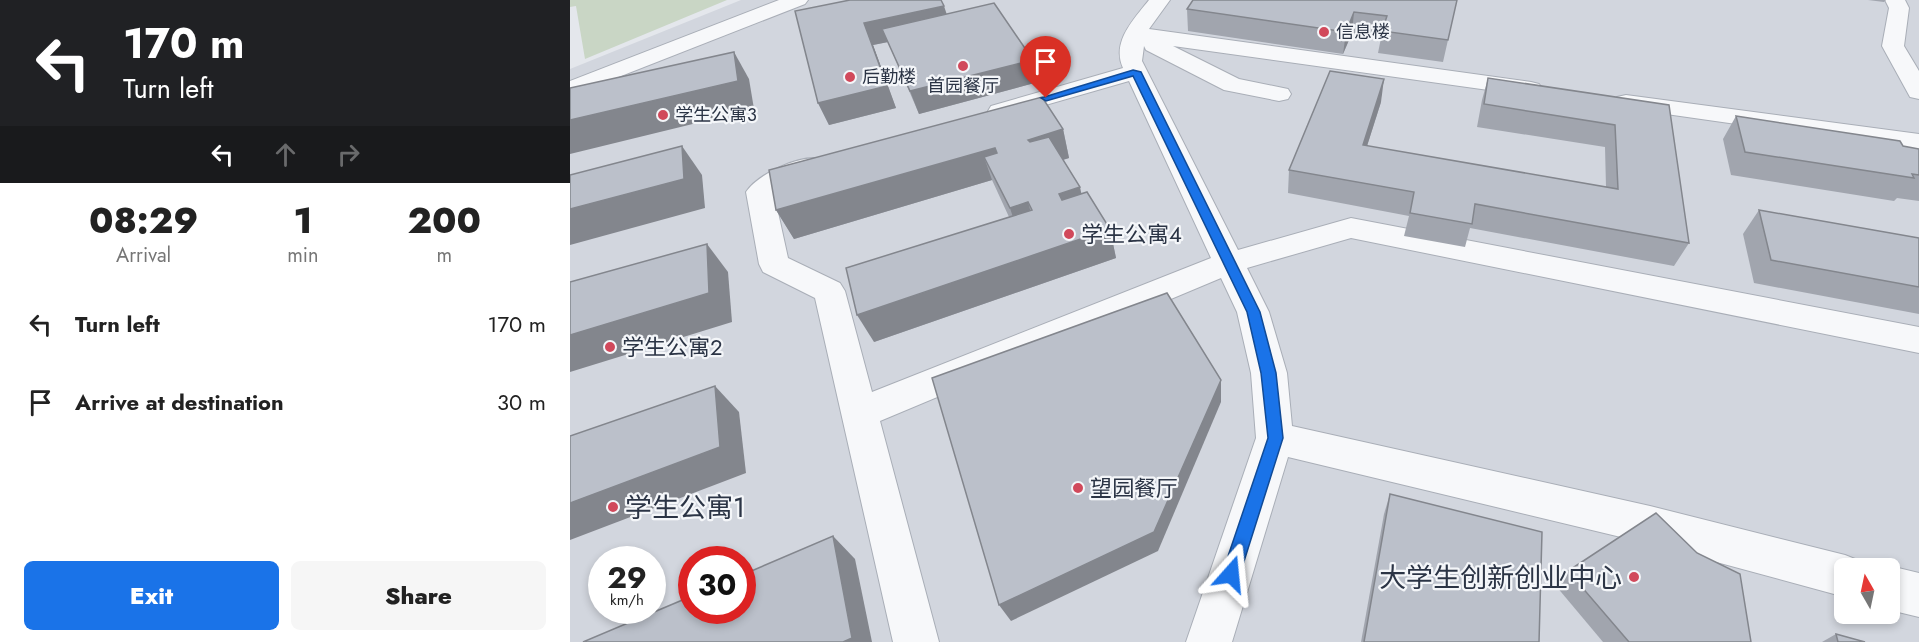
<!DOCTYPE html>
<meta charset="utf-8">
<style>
:root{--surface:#fff;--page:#f6f6f6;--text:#222;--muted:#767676;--accent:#1a73e8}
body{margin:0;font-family:Jost,"Noto Sans SC",sans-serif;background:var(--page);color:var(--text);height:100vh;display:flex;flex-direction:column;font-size:22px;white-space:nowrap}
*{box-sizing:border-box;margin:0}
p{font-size:20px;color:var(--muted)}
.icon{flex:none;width:33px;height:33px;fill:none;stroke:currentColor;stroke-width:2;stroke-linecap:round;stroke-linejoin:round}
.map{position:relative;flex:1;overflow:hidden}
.side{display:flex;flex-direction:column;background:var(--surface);width:570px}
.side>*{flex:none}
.top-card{background:#202124;color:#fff;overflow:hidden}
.needle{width:39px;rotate:351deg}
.fabs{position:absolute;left:1264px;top:558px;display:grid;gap:12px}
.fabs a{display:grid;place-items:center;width:66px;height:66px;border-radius:9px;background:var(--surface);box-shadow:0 3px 9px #0003;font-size:30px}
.speed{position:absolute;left:18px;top:546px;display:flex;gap:12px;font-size:30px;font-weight:700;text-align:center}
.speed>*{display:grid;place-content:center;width:78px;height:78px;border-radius:50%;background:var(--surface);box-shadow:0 3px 9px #0003;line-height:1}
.speed small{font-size:15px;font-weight:400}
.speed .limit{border:9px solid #d22;background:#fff;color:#111}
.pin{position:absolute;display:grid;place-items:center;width:51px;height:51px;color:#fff;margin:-62px -26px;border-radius:50% 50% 50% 0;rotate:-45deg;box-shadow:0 0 6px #0007}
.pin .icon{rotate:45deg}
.me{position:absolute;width:66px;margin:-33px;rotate:18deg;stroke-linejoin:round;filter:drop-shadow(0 0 4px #0008)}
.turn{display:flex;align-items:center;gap:21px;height:126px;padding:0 24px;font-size:27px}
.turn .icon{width:78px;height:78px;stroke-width:2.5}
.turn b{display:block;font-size:42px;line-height:51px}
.lanes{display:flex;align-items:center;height:57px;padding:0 24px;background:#0003;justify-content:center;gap:30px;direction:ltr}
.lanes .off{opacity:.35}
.eta{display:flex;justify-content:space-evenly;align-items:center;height:102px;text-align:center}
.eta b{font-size:36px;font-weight:800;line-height:42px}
.button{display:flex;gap:12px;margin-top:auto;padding:12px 24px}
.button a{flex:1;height:69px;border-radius:9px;background:var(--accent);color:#fff;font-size:24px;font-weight:800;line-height:69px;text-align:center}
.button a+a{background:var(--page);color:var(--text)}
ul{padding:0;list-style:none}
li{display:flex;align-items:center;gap:18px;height:78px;padding:0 24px}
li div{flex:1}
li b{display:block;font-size:22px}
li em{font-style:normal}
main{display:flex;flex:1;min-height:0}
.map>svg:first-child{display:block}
.built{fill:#d2d6de;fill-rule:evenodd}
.green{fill:#c9d6c5}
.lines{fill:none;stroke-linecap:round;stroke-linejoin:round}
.minor-casing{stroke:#a9aeb7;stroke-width:2}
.minor{fill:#f7f8fa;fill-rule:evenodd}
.wall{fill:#a1a5ae}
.shaded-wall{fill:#83868d}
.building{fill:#bbc0ca;stroke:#83868d;stroke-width:1.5}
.route{fill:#1a73e8;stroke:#114b97;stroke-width:1.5}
.poi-dot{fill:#d1495b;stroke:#f4f6f9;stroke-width:2}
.labels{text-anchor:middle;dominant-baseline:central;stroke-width:4.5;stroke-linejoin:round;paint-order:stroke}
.far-poi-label{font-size:18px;fill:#2b3445;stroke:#f4f6f9;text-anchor:start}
.poi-label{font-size:22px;fill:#2b3445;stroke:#f4f6f9;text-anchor:start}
.near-poi-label{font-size:27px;fill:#2b3445;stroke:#f4f6f9;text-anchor:start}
</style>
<main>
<section class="side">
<div class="top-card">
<div class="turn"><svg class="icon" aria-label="left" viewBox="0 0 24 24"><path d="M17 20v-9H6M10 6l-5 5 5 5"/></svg><div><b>170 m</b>Turn left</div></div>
<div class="lanes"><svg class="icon" aria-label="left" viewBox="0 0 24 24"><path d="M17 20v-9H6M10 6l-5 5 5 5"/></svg><svg class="icon off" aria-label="ahead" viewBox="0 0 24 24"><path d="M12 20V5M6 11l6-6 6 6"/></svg><svg class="icon off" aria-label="right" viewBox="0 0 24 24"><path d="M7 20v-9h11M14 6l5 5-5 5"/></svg></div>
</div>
<div class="eta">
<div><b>08:29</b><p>Arrival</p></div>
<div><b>1</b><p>min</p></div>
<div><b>200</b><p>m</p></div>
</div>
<ul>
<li><svg class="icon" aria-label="left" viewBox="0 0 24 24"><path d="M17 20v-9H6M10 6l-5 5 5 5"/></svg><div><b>Turn left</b></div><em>170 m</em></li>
<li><svg class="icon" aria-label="arrive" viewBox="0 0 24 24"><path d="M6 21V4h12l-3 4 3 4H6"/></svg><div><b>Arrive at destination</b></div><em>30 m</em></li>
</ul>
<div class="button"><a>Exit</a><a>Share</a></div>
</section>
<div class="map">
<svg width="1349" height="642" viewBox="0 0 1349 642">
<rect width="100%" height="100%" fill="#e4e7ec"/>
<path class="built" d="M171 0H1349V642H0V69ZM32 560H82V610H32ZM122 560H172V610H122ZM1275 568H1320V614H1275Z"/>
<path class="green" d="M0 0H157L15 59 6 6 0 7Z"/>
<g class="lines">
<defs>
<g id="minor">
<path d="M209 0H238L235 4 0 96V81Z"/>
<path d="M579 0H600L579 29 961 82 969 84 973 89 969 94 961 96 603 46 669 79 718 89 721 94 718 99 709 101 654 90 576 50 574 46 572 61 668 250 781 218 1349 327V353L781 238 677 268 699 312 717 373 722 426 1080 506 1275 555 1290 561 1293 568H1275V597L1080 544 718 457 662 642H616L686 438 681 373 667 312 651 278 310 421 369 642H323L245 298 193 272 189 264 176 192C188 174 230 154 252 159L255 165 252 171 210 188 204 194 218 258 270 283 275 291 302 392 641 258 559 81 430 118 421 116 418 111 421 106 553 68C541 42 564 19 579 0Z"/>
<path d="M1315 0H1335L1339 8 1334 46 1349 71V99L1340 97 1312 46 1319 8Z"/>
<path d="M1056 95 1349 134V150L1047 107 1044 102 1047 97Z"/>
<path d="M1320 566 1349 573V617L1320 610V568H1315Z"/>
</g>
</defs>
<use href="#minor" class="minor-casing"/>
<use href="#minor" class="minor"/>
</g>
<g class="wall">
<path d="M887 0 873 62 808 53 811 38 782 33 773 54 618 31 617 9Z"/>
<path d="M1298 0H1316L1314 2Z"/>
<path d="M225 11 377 14 463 60 468 82 349 114 318 42 303 45 326 108 259 125 248 103Z"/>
<path d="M918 78 1099 105 1119 243 1104 266 900 228 895 247 834 236 839 216 718 193 719 170 811 102 797 146 1036 187 1035 147 907 127 912 100Z"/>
<path d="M1166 116 1349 149V201L1327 198 1324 201 1161 175 1153 139Z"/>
<path d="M493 129 499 158 493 160 511 194 540 229 546 258 304 342 439 217 422 180 224 239 206 210Z"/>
<path d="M1189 210 1349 238V314L1184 283 1173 234Z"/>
<path d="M820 494 969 642H791L814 514Z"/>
<path d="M998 571 1181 642H1033L986 586Z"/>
<path d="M1266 634 1295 642H1252Z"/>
</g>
<g class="shaded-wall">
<path d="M374 6 381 27 312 29 318 42 303 45 326 108 259 125 248 103 294 23Z"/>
<path d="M784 12 782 33 773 54 776 32Z"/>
<path d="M164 52 179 79 184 109 0 154V120Z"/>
<path d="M463 60 468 82 349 114 340 91Z"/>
<path d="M814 79 811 102 790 168 793 145Z"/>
<path d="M493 129 499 158 465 168 458 140Z"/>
<path d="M112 146 132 175 135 208 0 245V209Z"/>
<path d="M425 148 434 177 414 157 422 180 224 239 206 210Z"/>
<path d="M510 187 516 216 496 222 489 194Z"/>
<path d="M458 202 466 231 449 236 440 208Z"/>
<path d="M540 229 546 258 304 342 287 315Z"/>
<path d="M137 244 158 272 162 322 0 372V335Z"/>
<path d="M651 380V402L588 551 441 621 429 605Z"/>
<path d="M145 386 169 412 176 473 0 540V503Z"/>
<path d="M263 536 285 559 302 642H273Z"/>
</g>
<g class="building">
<path d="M280 0H371L374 6 294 23 317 86 248 103 225 11Z"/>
<path d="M623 0H887L878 40 812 31 817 16 784 12 776 32 617 9Z"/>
<path d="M424 3 463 60 340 91 312 29Z"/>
<path d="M164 52 168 81 0 120V88Z"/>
<path d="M760 71 814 79 793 145 1048 189 1045 125 914 104 918 78 1099 105 1119 243 905 204 902 224 840 213 844 192 719 170Z"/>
<path d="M472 97 493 129 458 140 460 142 479 137 510 187 489 194 492 200 517 192 540 229 287 315 276 268 462 210 458 202 440 208 414 157 427 153 425 148 206 210 199 170Z"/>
<path d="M1166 116 1330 141 1333 146 1349 149V175L1342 174 1344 178 1175 152Z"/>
<path d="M112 146 114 179 0 209V175Z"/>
<path d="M1189 210 1349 238V287L1201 260Z"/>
<path d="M137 244 139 293 0 335V282Z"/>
<path d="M597 293 651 380 584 532 429 605 362 378Z"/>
<path d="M145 386 150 447 0 503V436Z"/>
<path d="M820 494 972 532 969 642H794Z"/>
<path d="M1086 513 1127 553 1170 574 1181 642H1059L998 571Z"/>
<path d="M263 536 282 638 273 642H13L122 596V610H172V575Z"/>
<path d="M1266 634 1295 642H1268Z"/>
</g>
<path class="route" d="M563 70 571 72 690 312 706 373 713 438 670 574 667 580 661 583 655 580 652 574 698 438 691 373 677 312 563 76 476 101 471 98Z"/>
<g class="poi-dot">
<circle cx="754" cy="32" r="6"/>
<circle cx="393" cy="66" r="6"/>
<circle cx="280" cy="77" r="6"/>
<circle cx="93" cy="115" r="6"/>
<circle cx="499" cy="234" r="6"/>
<circle cx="40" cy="347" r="6"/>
<circle cx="508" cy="488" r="6"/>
<circle cx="43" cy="507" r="6"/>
<circle cx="1064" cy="577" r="6"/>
</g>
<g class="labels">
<g class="far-poi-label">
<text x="766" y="32">信息楼</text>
<text x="292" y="77">后勤楼</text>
<text x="393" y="86" text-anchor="middle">首园餐厅</text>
<text x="105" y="115">学生公寓3</text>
</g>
<g class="poi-label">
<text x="511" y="234">学生公寓4</text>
<text x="52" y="347">学生公寓2</text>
<text x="520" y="488">望园餐厅</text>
</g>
<g class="near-poi-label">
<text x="55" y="507">学生公寓1</text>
<text x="1052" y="577" text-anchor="end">大学生创新创业中心</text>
</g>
</g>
</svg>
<div class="fabs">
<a><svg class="needle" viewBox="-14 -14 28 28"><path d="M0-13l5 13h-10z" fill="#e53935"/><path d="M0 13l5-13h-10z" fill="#767676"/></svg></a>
</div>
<div class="speed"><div>29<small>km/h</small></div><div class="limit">30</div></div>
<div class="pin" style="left:476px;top:98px;background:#d93025"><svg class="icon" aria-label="arrive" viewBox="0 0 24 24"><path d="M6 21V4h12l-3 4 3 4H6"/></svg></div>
<svg class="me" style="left:661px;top:574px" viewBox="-20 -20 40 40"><path d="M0-17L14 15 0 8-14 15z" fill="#1a73e8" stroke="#fff" stroke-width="4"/></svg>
</div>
</main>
